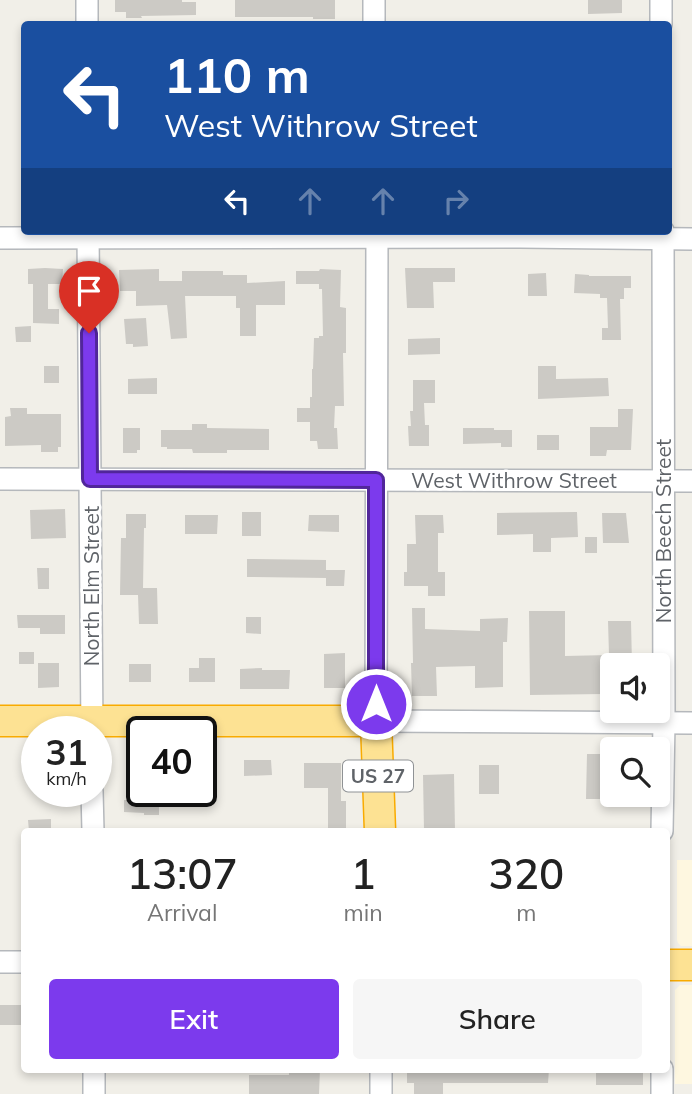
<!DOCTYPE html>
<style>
:root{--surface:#fff;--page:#f6f6f6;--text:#222;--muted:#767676;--accent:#7c3aed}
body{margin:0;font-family:Mulish,sans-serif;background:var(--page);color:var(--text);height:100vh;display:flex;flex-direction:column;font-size:26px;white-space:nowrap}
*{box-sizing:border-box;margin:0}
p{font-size:23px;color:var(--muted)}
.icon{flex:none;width:38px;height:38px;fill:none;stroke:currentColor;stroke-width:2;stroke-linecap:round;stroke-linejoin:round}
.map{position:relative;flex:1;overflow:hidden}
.details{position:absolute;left:21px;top:828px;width:649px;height:245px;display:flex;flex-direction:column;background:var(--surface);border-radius:7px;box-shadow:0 4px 10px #0003}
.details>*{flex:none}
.banner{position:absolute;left:21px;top:21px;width:651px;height:214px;border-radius:7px;box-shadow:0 4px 10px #0003;background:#1a4fa0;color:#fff;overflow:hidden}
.fabs{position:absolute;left:600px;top:653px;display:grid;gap:14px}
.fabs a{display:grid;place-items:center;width:70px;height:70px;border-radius:7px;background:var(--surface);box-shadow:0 4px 10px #0003;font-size:35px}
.speed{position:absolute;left:21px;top:716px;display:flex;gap:14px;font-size:35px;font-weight:700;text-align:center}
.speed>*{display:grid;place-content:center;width:91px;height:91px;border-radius:50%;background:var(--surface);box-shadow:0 4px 10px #0003;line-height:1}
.speed small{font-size:18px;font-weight:400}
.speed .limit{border:4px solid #111;border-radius:10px;background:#fff;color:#111}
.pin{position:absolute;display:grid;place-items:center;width:60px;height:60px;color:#fff;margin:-72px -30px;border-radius:50% 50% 50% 0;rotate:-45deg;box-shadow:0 0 7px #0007}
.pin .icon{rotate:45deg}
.me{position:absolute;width:77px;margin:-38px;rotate:0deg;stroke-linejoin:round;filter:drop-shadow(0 0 5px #0008)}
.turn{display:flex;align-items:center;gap:24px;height:147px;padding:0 28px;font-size:32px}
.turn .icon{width:91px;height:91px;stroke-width:2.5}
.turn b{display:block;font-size:49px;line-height:60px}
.lanes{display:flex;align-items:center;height:66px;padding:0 28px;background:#0003;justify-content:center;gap:35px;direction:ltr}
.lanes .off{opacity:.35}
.eta{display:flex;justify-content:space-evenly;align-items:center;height:119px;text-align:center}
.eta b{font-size:42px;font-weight:600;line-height:49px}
.cta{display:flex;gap:14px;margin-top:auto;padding:14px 28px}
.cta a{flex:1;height:80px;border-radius:7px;background:var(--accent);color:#fff;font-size:28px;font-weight:600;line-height:80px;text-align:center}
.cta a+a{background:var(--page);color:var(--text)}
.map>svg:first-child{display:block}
.commercial{fill:#fef7e0}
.building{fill:#cccac5}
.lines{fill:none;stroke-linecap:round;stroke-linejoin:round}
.minor-casing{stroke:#b5b8bc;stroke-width:24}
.highway-casing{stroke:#f9ab00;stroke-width:33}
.minor{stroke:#fff;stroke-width:21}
.highway{stroke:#fde293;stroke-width:30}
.route-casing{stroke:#51269a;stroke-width:18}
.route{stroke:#7c3aed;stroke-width:12}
.labels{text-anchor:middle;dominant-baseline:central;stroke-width:5;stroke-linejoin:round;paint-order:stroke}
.shield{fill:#fff;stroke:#8f9295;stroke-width:2}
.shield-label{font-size:19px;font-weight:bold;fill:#5f6368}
.street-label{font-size:21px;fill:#5f6368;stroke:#fff}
</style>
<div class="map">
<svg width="692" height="1094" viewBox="0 0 692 1094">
<rect width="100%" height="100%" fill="#f1efe8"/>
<g class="commercial">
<path d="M677 860H692V946H681L678 943 677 940Z"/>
<path d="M680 985H692V1084H675V990Z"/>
</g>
<g class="building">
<path d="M115 0H182V2H196V15L141 16 142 18H126V12H115Z"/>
<path d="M235 0H335V19H313V17H235Z"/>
<path d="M588 0H622V13L588 14Z"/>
<path d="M45 268 63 269 62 284H48V309H59V324L33 323V284H28V269Z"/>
<path d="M405 268H455V282H433L434 308H407Z"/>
<path d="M159 269V281H182V271H223V275H247V283L285 281V305H256V336H240V308H236V296H185L187 338 171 339 167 305 136 306V291H120L119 270Z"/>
<path d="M320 269 341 270 340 307 346 308V353H343L344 406H335L334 428H337L338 449H318L317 441H310V422H297V408H310V397H312V369H313L314 338H319V336H323L322 289H319V284H296V271H319Z"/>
<path d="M546 273 547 296H528V274Z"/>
<path d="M575 274 589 275V276H631V288H624V299H620L621 340H602V328H608L607 298H600V294L574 293Z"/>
<path d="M146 318 148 346 133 347V344H126L124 319Z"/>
<path d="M31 326V342H16L15 327Z"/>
<path d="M440 338V354L408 355V339Z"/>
<rect x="44" y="366" width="15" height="17"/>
<path d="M538 366H556V379L608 378 609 396 538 399Z"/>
<path d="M157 378V394H128V379Z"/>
<path d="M413 380H435V403H424L425 425H429V446H409L408 426H411L410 411H413Z"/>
<path d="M10 408H27V414H61V447H58V452H41V445L5 446V417L11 416Z"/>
<path d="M618 409H633L631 450H607L606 456H590V427H618Z"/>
<path d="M192 424H207V428L269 429V450H227V453H193L192 449H167V447H161V430H192Z"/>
<path d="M123 428H140V450H137V453H123Z"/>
<path d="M463 428H494V430H512V447H501V443L463 444Z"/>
<rect x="537" y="435" width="22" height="15"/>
<path d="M65 509 66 538 31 539 30 510Z"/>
<rect x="242" y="512" width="19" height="24"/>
<path d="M577 512 578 537 551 538V552H533V534L497 535V513Z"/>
<path d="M602 513H626L629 543H603Z"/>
<path d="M126 514H146V528H144L143 588H157L158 624H139L138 595H120L121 538H126Z"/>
<path d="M185 515H218L217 534H185Z"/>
<path d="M309 515H339V532L308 531Z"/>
<path d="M415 515H443L444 533H438V572H445V596H428V586H404V572H407V544H416Z"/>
<rect x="585" y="537" width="12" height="16"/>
<path d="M247 559 326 560V578L247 577Z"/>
<path d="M37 568H49V589H38Z"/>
<path d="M326 570H345L344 586H326Z"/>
<path d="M412 608H425V629L480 631V619L508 618 507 642H503V687L475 688V666L436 667 437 696H412L411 663H413Z"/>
<path d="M529 611H565V656L609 655 608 621H631L632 665H612V690H603V694L530 695Z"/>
<path d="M17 615H65V634H40V628H18Z"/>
<path d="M246 617H261V634L246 633Z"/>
<rect x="19" y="652" width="15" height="12"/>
<path d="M345 653V688H324V654Z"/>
<path d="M199 658H215V682H189V668H199Z"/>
<path d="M38 663H59V687L38 688Z"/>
<rect x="129" y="664" width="22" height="18"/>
<path d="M262 668V670H290L289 689H240V669Z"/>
<path d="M587 754H612V799H586Z"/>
<path d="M244 760H271L272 775 244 776Z"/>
<path d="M304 763H341V801H346V831H328V788H304Z"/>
<rect x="479" y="765" width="20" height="29"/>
<path d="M454 774 455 831H424L423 775Z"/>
<path d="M133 791H159V815H144V813L124 812V800H133Z"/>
<path d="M51 819V831H29L28 820Z"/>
<rect x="0" y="1005" width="24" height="20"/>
<path d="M289 1069H320L319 1094H249V1075H289Z"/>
<path d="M407 1069H549L548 1083H443V1094H414V1083H407Z"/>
<rect x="596" y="1069" width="47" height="16"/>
</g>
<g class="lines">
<defs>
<g id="minor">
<path d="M87 0V24"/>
<path d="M374 0V24"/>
<path d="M661 0V24"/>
<path d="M88 231 92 732"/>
<path d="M377 231 376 721 692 723"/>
<path d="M0 238 520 237 692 239"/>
<path d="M0 479 692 481"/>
<path d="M92 791 93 831"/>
<path d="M662 831 664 723 663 231"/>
<path d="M0 962H24"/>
<path d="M94 1069V1094"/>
<path d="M381 1069V1094"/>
<path d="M662 1069V1094"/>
</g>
<g id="highway">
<path d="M0 721H376L380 831"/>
<path d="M667 965H692"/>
</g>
</defs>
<use href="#minor" class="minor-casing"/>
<use href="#highway" class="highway-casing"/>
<use href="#minor" class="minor"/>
<use href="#highway" class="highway"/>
</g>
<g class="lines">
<defs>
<path id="route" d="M89 333 90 479 376 480V704"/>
</defs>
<use href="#route" class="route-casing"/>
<use href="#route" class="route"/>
</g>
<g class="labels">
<rect class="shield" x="343" y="760.5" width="70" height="31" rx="5"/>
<g class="shield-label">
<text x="378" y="776">US 27</text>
</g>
<g class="street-label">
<text x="514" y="480">West Withrow Street</text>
<text transform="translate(663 531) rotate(-90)">North Beech Street</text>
<text transform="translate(91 586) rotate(-90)">North Elm Street</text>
</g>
</g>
</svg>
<div class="fabs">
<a><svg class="icon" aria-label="sound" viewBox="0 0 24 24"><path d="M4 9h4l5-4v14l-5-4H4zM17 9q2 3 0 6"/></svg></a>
<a><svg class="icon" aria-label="search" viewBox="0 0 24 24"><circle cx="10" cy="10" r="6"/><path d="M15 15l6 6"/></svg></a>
</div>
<div class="speed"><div>31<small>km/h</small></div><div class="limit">40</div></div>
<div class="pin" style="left:89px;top:333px;background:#d93025"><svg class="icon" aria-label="arrive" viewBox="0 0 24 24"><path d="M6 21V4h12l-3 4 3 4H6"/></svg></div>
<svg class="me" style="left:376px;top:704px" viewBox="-20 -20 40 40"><circle r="17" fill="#7c3aed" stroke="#fff" stroke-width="3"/><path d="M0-11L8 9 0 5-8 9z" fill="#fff"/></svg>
<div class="banner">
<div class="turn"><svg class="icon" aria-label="left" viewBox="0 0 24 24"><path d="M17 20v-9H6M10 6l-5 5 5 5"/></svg><div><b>110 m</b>West Withrow Street</div></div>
<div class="lanes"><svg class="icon" aria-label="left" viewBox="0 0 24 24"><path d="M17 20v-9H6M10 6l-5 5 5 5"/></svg><svg class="icon off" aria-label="ahead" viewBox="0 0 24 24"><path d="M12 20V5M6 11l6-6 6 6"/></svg><svg class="icon off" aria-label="ahead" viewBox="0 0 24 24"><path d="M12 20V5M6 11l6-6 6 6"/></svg><svg class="icon off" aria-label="right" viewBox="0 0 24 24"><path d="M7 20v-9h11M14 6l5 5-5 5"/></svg></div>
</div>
<section class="details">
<div class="eta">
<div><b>13:07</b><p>Arrival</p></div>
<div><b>1</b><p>min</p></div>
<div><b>320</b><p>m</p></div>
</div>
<div class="cta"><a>Exit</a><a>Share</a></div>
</section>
</div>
